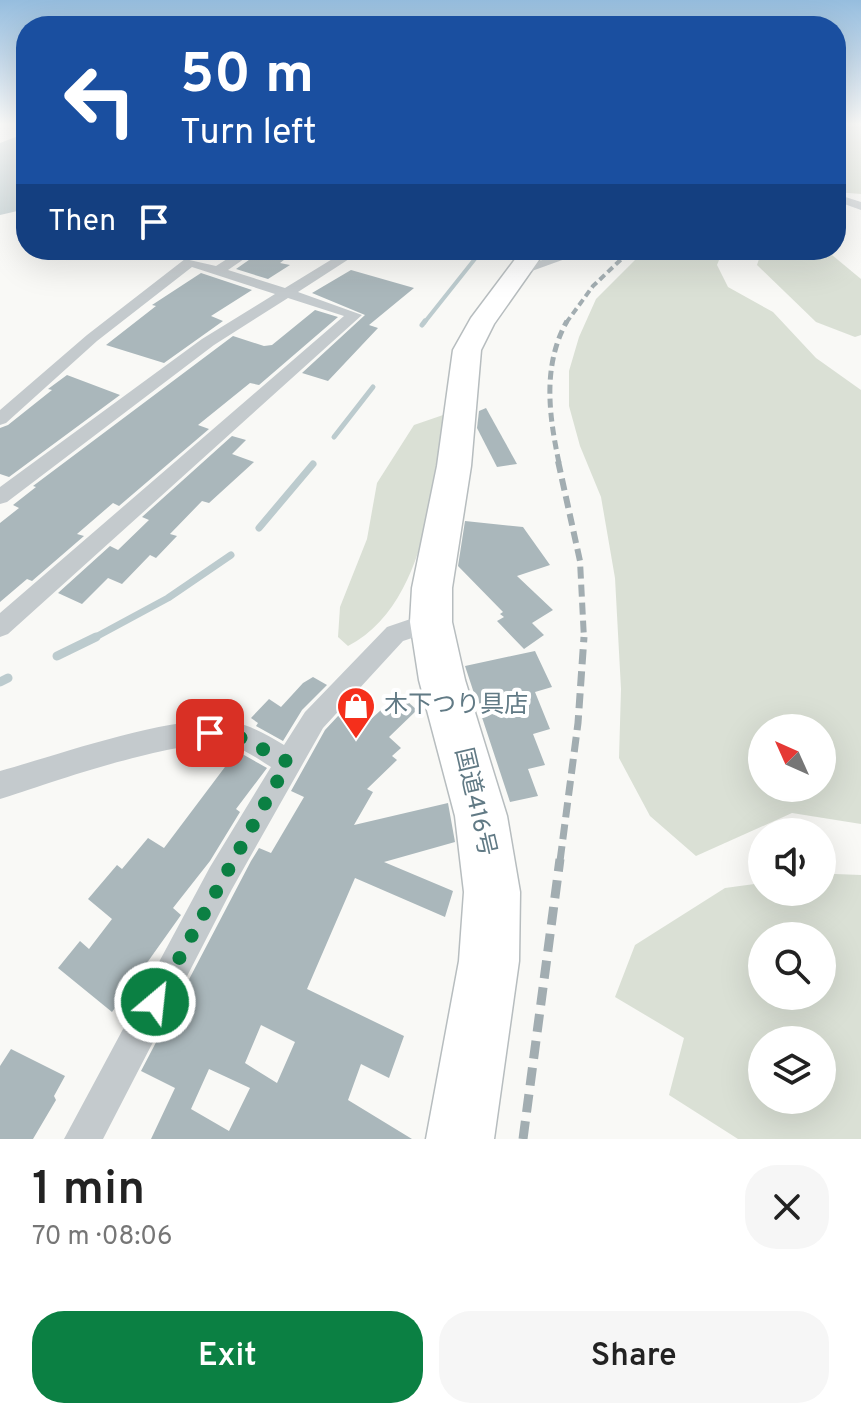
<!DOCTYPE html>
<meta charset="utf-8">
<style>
:root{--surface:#fff;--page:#f6f6f6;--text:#222;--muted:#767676;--accent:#0b8043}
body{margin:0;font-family:Overpass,"Noto Sans JP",sans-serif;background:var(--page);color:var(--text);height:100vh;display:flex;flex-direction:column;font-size:30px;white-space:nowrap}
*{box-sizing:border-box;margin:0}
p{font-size:26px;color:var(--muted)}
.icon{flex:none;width:44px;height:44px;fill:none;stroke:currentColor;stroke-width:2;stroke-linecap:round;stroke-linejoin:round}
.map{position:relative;height:1139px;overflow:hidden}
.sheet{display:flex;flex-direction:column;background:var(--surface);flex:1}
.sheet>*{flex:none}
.banner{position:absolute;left:16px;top:16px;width:830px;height:244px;border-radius:32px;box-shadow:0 8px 32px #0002;background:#1a4fa0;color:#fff;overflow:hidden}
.needle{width:52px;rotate:315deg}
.fabs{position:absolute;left:748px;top:714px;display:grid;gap:16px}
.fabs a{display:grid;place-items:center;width:88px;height:88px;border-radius:50%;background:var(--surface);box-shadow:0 8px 32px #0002;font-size:40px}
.pin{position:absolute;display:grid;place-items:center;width:68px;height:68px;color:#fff;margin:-34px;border-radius:16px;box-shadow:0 4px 12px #0006}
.me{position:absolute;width:88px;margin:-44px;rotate:28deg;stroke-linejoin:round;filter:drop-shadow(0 0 6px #0008)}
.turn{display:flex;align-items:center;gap:28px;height:168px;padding:0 32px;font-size:36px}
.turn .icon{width:104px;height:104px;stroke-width:2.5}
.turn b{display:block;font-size:56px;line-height:68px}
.then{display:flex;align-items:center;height:76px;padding:0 32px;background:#0003;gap:16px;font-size:30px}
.round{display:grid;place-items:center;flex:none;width:84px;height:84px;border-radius:32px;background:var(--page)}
.summary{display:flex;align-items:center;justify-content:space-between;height:136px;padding:0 32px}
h1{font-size:48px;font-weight:600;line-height:60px}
.cta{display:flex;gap:16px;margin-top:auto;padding:16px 32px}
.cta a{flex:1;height:92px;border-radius:32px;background:var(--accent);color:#fff;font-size:32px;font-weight:600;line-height:92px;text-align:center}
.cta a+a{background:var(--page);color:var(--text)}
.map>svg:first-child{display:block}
.green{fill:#dae0d5;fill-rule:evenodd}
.water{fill:#bccbce}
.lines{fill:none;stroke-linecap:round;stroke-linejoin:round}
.stream-far3{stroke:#bccbce;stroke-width:4}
.stream-far2{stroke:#bccbce;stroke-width:5}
.stream-far1{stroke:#bccbce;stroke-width:7}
.stream{stroke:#bccbce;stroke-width:9}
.river{fill:#bccbce;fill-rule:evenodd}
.building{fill:#aab7bb;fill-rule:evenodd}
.highway-casing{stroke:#b7bdbf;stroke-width:3}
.street{fill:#c4cacd;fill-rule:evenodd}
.highway{fill:#fff;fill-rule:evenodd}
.rail-far4{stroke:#a2adb1;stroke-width:4;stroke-dasharray:7 4;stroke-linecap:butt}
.rail-far3{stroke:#a2adb1;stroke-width:5;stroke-dasharray:9 5;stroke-linecap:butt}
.rail-far2{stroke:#a2adb1;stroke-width:6;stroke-dasharray:12 6;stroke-linecap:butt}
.rail-far1{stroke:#a2adb1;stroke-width:7;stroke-dasharray:15 7;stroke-linecap:butt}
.rail{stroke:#a2adb1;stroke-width:9;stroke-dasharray:18 9;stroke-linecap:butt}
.route{stroke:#0b8043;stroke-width:14;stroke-dasharray:0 25.2}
.labels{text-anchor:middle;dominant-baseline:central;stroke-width:8;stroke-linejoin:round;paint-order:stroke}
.poi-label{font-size:24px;fill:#617a85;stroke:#fff;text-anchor:start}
.street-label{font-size:24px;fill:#617a85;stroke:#fff}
</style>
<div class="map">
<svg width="861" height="1139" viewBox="0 0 861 1139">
<rect width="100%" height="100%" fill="#f9f9f6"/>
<g class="green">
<path d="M836 123H861V194L836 192Z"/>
<path d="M645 250H723L717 265 728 287 773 312 816 358 861 390V824L792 813 696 856 650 816 619 758 621 689 615 578 601 497 580 446 569 406V371L579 337 596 299ZM822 728V788H762V728Z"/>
<path d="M762 250H826L861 279V335L855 337 816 322 757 265Z"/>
<path d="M446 414C433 490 425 606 348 646L338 637 340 607 367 539 377 483 414 425Z"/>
<path d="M835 874 861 875V1139H738L669 1095 684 1038 615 997 635 945 725 888 762 883V892H822V875ZM822 936V996H762V936ZM822 1040V1100H762V1040Z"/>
</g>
<path class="water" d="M26 146V209L0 215V155Z"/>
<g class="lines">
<path class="stream-far3" d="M424 323 482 250"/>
<g class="stream-far2">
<path d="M422 325 425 321"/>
<path d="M334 437 373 387"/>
</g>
<g class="stream-far1">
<path d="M259 528 313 464"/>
<path d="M92 639 168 598 231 555"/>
</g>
<g class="stream">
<path d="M57 656 96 637"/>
<path d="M0 682 8 678"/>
</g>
<path class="river" d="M26 133V146L0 156V143Z"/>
</g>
<g class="building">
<path d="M263 250H297L280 263 290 265 268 279 236 269Z"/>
<path d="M351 270 414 288 369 325 378 328 328 381 302 373 365 315 312 293Z"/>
<path d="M201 273 252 290 211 316 223 321 164 363 106 345 156 306 152 305Z"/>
<path d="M315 310 338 317 259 385 250 383 198 425 209 429 119 506 113 503 77 534 84 536 32 581 27 579 0 602V523L19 508 13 505 36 487 33 486 233 336 264 346 272 345Z"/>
<path d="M67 375 120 395 9 477 0 474V428L8 425 52 390 48 389Z"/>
<path d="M486 408 517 464 497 467 477 428 479 411Z"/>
<path d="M232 436 246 440 232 454 254 462 209 503 202 501 170 534 177 536 156 558 150 555 122 584 108 578 82 604 58 593 110 546 118 550 149 520 142 517Z"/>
<path d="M465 521 523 527 550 565 517 576 553 610 532 623 544 635 524 649 497 621 504 617 500 614 503 612 458 566Z"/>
<path d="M535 651 552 687 535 692 550 729 533 734 545 765 528 769 538 796 510 802 465 666Z"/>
<path d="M313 677 327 685 302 710 283 741 256 726 258 723 251 718 269 699 281 707 303 683Z"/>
<path d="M399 694 417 710 389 737 401 748 392 756 397 760 367 789 373 792 354 825 448 803 455 842 384 862 453 891 445 917 355 878 307 989 404 1036 389 1078 361 1064 348 1100 412 1139H151L175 1088 141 1071 251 861 259 848 271 853 304 797 291 791 325 730 352 701 371 719ZM261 1025 295 1042 277 1083 245 1063ZM209 1069 250 1088 229 1131 191 1109Z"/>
<path d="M237 751 267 768 236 809 240 812 210 861 173 908 181 915 112 1012 58 968 80 941 89 949 112 919 88 899 117 865 122 869 148 838 164 848Z"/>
<path d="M11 1049 65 1076 54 1096 56 1100 33 1139H0V1066Z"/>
</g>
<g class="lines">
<defs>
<path id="highway" d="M522 250H546L494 324 481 350 471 466 452 588V622L465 680 507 816 520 892 519 961 494 1139H426L459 961 464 892 455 816 419 680 410 622 412 588 437 466 453 350 471 318Z"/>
</defs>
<use href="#highway" class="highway-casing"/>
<g class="street">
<path d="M836 194 861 202V210L836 201Z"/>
<path d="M241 250H257L228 270 285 288 347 250H363L298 292 362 315 8 634 0 637V613L344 316 288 298 214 345 7 502 0 504V487L202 339 275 294 192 267 97 341 6 423 0 425V410L87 335 185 259 216 266Z"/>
<path d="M570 250H590L529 272 517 269Z"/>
<path d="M431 612 439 615 443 622 439 629 403 641 323 728 232 889 103 1139H64L210 867 271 767C259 760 246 750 233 746 185 734 51 783 0 799V771C55 756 181 711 234 722 252 726 269 736 284 745L305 712 387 627Z"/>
</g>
<use href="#highway" class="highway"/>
<path class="rail-far4" d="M566 323 593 286 631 250"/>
<path class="rail-far3" d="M559 463C549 415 542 366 567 321"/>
<path class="rail-far2" d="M558 461 580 561 584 639"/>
<path class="rail-far1" d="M560 861 578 723 584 637"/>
<path class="rail" d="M523 1139 560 859"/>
</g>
<linearGradient id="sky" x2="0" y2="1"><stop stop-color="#96bdde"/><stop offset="0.44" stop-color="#fcfcfb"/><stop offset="1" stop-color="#fcfcfb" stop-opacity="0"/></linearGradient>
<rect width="861" height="282" fill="url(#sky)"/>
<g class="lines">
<path class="route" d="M155 1002 288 762 233 734 210 733"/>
</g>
<defs>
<symbol id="shop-pin" viewBox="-11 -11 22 30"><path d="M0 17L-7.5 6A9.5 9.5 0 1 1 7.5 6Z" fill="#f52f1b" stroke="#fff"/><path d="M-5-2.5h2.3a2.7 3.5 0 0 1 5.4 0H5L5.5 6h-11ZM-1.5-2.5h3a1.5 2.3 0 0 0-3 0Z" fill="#fff"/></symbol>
</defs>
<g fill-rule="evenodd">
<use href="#shop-pin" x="334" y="684" width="44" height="60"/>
</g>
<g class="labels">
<g class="poi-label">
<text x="384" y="706">木下つり具店</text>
</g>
<g class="street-label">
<text transform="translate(474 802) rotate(77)">国道416号</text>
</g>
</g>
</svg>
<div class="fabs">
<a><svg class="needle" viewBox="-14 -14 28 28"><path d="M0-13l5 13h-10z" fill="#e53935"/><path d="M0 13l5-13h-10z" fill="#767676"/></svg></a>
<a><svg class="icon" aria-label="sound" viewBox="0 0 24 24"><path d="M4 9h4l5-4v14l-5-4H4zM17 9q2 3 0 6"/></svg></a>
<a><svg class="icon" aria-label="search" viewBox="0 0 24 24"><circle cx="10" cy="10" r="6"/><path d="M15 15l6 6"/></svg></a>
<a><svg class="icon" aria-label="layers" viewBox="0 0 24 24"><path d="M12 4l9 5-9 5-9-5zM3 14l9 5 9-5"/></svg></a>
</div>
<div class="pin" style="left:210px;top:733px;background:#d93025"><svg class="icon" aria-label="arrive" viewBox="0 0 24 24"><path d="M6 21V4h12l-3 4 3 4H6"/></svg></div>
<svg class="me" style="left:155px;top:1002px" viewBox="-20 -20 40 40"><circle r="17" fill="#0b8043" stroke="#fff" stroke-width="3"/><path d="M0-11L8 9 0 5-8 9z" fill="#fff"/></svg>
<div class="banner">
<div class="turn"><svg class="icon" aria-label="left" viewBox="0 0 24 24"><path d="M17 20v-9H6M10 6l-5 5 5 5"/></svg><div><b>50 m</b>Turn left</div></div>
<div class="then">Then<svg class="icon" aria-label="arrive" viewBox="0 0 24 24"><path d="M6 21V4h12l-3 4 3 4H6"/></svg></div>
</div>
</div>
<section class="sheet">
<div class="summary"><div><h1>1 min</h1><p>70 m · 08:06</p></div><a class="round"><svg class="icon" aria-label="close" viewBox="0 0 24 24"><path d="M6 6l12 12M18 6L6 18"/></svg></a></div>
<div class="cta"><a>Exit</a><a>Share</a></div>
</section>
